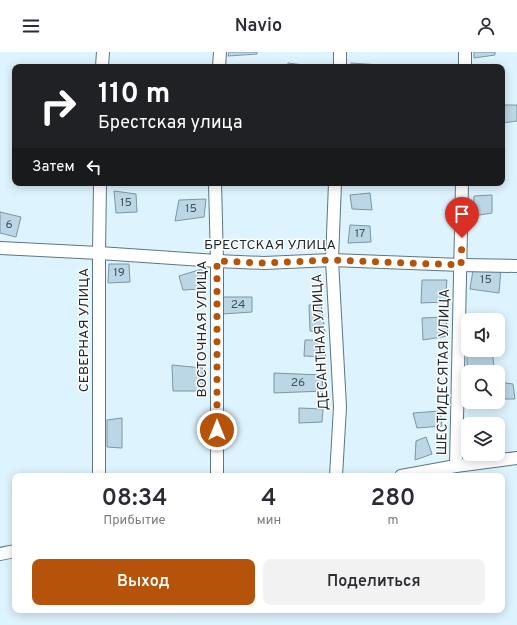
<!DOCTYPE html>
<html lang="ru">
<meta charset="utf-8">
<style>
:root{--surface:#fff;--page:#f2f2f3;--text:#2b2b33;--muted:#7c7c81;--accent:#b45309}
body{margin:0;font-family:Overpass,sans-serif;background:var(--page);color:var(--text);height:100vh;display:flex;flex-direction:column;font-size:15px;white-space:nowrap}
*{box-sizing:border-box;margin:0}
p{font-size:13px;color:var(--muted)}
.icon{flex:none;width:22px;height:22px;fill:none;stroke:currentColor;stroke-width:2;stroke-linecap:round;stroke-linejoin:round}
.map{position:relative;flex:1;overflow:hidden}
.details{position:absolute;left:12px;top:421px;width:493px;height:140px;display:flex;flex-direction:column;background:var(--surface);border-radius:8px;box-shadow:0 2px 10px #0003}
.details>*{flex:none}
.hud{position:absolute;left:12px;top:12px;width:493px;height:122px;border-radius:8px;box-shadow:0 2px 10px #0003;background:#202124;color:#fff;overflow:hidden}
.tools{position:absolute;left:461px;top:261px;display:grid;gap:8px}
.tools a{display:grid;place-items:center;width:44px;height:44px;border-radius:8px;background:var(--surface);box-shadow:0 2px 10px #0003;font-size:20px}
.pin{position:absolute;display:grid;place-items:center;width:34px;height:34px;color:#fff;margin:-41px -17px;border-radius:50% 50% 50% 0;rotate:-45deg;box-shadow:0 0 4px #0007}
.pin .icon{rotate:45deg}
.me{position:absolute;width:44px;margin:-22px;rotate:0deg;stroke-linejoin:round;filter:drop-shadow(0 0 3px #0008)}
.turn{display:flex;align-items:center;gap:14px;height:84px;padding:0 20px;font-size:18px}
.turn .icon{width:52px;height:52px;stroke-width:2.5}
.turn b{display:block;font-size:28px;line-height:34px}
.then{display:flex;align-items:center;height:38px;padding:0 20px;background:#0003;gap:8px;font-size:15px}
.eta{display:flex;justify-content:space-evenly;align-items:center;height:68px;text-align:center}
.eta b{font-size:24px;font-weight:600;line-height:28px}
.primary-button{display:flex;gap:8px;margin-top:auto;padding:8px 20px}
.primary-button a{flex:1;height:46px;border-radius:8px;background:var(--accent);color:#fff;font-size:16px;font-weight:600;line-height:46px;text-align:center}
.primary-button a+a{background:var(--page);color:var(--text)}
header{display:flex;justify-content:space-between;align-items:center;height:52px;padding:0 20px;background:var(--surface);font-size:18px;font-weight:600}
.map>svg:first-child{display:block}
.building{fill:#bbd6e4;stroke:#7c96a3}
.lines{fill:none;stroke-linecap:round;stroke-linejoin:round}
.minor-casing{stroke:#5d7682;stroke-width:14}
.minor{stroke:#fff;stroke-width:12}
.route{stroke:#b45309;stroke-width:7;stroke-dasharray:0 12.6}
.labels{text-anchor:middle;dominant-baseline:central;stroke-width:3;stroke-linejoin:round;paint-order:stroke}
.number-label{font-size:12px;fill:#45545b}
.street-label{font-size:14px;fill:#1e282d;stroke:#fff}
</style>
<header><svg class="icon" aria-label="menu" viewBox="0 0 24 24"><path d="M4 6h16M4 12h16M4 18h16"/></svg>Navio<svg class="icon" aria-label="person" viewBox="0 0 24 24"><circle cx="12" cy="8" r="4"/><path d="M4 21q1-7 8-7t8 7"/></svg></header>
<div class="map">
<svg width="517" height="573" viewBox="0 0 517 573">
<rect width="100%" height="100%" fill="#ddf3fe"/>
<g class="building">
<path d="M229 0H257V2L228 4Z"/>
<path d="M474 0H495V3L474 6Z"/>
<path d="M288 11 304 13V15H287Z"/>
<path d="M351 11 380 13V15H351Z"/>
<path d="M502 53H517V69L502 71Z"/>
<path d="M114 139 136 142 137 160 116 161Z"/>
<path d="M370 141 372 158 352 157 350 143Z"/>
<path d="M492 143V161L473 164 474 144Z"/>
<path d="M206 147 204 165 175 169 179 148Z"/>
<path d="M0 160 21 165 16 185 0 181Z"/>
<path d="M350 173 370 174 371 190 348 191Z"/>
<path d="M109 212H129L130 230 108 231Z"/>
<path d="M202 217 201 237 183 238 179 224Z"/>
<path d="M501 217 499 241 470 237 473 218Z"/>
<path d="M422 228H447L445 250 421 251Z"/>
<path d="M223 245H252V260L222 262Z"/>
<path d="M321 252 325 280 310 279 309 253Z"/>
<path d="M446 265 448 284 423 288 422 266Z"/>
<path d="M305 288H321L326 305 304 304Z"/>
<path d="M467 295H468V298H492L494 314 467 318Z"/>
<path d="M172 313 203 316V339H173Z"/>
<path d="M274 321 322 323 323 339 274 341Z"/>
<path d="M498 330 513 332 515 347H498Z"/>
<path d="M299 356 323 357 322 370 299 371Z"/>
<path d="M440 359 442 374 417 376 413 361Z"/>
<path d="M122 366V396L107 395V368Z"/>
<path d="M426 385 432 402 415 408 416 389Z"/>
</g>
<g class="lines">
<defs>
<g id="minor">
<path d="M102 15 103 0"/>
<path d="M219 15 220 0"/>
<path d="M340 15V0"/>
<path d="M465 15V0"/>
<path d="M215 131 217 209V424"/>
<path d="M335 131 332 208 340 355 336 424"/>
<path d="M0 196 99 201 217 209 264 211 332 208 461 213 517 214"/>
<path d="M456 414 462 131"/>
<path d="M99 424V201L100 131"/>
<path d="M401 424 456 414 517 406"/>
<path d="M0 502 15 499"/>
</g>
</defs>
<use href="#minor" class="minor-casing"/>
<use href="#minor" class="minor"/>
</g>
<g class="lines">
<path class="route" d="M217 378V209L264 211 332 208 461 213 462 186"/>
</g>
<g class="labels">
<g class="number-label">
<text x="126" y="151">15</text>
<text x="191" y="157">15</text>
<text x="9" y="173">6</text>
<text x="360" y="182">17</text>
<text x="119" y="221">19</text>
<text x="486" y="228">15</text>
<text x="238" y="253">24</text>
<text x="298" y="331">26</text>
</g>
<g class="street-label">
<text x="270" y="193">БРЕСТСКАЯ УЛИЦА</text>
<text transform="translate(202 277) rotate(-90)">ВОСТОЧНАЯ УЛИЦА</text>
<text transform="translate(84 278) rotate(-90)">СЕВЕРНАЯ УЛИЦА</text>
<text transform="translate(321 290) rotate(-93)">ДЕСАНТНАЯ УЛИЦА</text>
<text transform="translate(444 320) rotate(-89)">ШЕСТИДЕСЯТАЯ УЛИЦА</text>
</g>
</g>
</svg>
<div class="tools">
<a><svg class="icon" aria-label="sound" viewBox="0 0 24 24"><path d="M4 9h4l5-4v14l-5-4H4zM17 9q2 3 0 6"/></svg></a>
<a><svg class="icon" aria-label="search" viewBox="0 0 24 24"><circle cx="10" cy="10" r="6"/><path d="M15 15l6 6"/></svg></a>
<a><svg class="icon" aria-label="layers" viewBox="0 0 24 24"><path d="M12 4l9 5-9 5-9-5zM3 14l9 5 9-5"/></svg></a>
</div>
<div class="pin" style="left:462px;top:186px;background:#d93025"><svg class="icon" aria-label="arrive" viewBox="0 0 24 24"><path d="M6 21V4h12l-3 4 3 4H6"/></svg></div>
<svg class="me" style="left:217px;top:378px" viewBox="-20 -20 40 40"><circle r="17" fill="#b45309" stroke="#fff" stroke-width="3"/><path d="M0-11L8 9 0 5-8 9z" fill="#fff"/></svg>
<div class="hud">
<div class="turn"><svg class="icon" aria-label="right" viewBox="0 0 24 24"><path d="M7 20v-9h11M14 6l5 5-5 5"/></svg><div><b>110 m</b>Брестская улица</div></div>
<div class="then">Затем<svg class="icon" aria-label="left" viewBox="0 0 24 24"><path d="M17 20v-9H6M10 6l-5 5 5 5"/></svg></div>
</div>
<section class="details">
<div class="eta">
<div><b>08:34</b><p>Прибытие</p></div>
<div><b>4</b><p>мин</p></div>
<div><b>280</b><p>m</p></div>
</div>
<div class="primary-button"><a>Выход</a><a>Поделиться</a></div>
</section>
</div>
